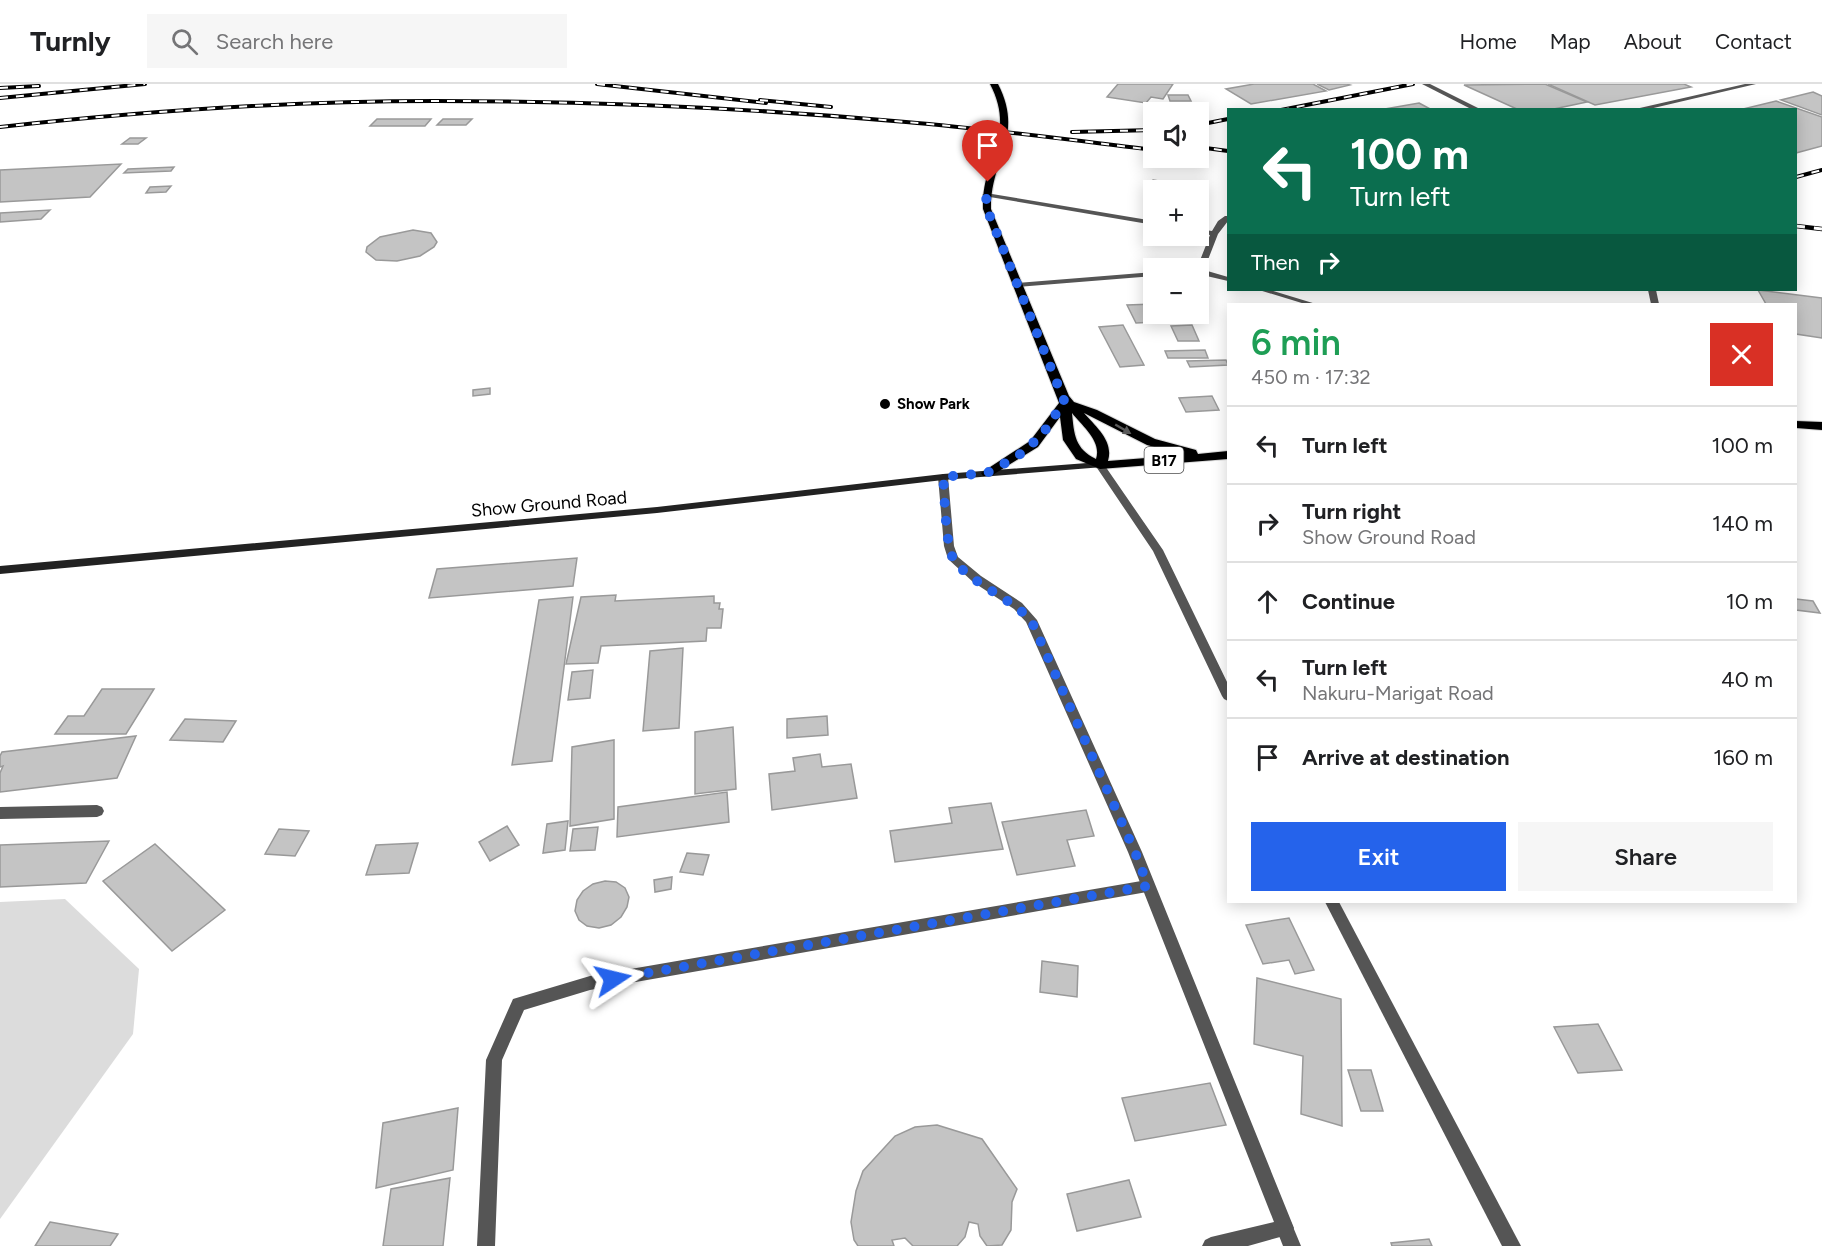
<!DOCTYPE html>
<meta charset="utf-8">
<style>
:root{--surface:#fff;--page:#f6f6f6;--text:#202124;--muted:#757577;--line:#e0e0e0;--accent:#2563eb}
body{margin:0;font-family:Figtree,sans-serif;background:var(--page);color:var(--text);height:100vh;display:flex;flex-direction:column;font-size:22px;white-space:nowrap}
*{box-sizing:border-box;margin:0}
p{font-size:20px;color:var(--muted)}
.icon{flex:none;width:33px;height:33px;fill:none;stroke:currentColor;stroke-width:2;stroke-linecap:round;stroke-linejoin:round}
.map{position:relative;flex:1;overflow:hidden}
.drawer{position:absolute;left:1227px;top:219px;width:570px;height:600px;display:flex;flex-direction:column;background:var(--surface);border-radius:0px;box-shadow:0 3px 15px #0003}
.drawer>*{flex:none}
.banner{position:absolute;left:1227px;top:24px;width:570px;height:183px;border-radius:0px;box-shadow:0 3px 15px #0003;background:#0b6e4f;color:#fff;overflow:hidden}
.tools{position:absolute;left:1143px;top:18px;display:grid;gap:12px}
.tools a{display:grid;place-items:center;width:66px;height:66px;border-radius:0px;background:var(--surface);box-shadow:0 3px 15px #0003;font-size:30px}
.pin{position:absolute;display:grid;place-items:center;width:51px;height:51px;color:#fff;margin:-62px -26px;border-radius:50% 50% 50% 0;rotate:-45deg;box-shadow:0 0 6px #0007}
.pin .icon{rotate:45deg}
.me{position:absolute;width:66px;margin:-33px;rotate:80deg;stroke-linejoin:round;filter:drop-shadow(0 0 4px #0008)}
.turn{display:flex;align-items:center;gap:21px;height:126px;padding:0 24px;font-size:27px}
.turn .icon{width:78px;height:78px;stroke-width:2.5}
.turn b{display:block;font-size:42px;line-height:51px}
.then{display:flex;align-items:center;height:57px;padding:0 24px;background:#0003;gap:12px;font-size:22px}
.round{display:grid;place-items:center;flex:none;width:63px;height:63px;border-radius:0px;background:var(--page)}
.head{display:flex;align-items:center;justify-content:space-between;height:102px;padding:0 24px}
h1{font-size:36px;font-weight:600;line-height:45px;color:#1e9e55}
.button{display:flex;gap:12px;margin-top:auto;padding:12px 24px}
.button a{flex:1;height:69px;border-radius:0px;background:var(--accent);color:#fff;font-size:24px;font-weight:600;line-height:69px;text-align:center}
.button a+a{background:var(--page);color:var(--text)}
ul{padding:0;list-style:none}
li{display:flex;align-items:center;gap:18px;height:78px;padding:0 24px;border-top:2px solid var(--line)}
li div{flex:1}
li b{display:block;font-size:22px}
li em{font-style:normal}
header{display:flex;align-items:center;gap:36px;box-sizing:border-box;height:84px;padding:0 30px;background:var(--surface);border-bottom:2px solid var(--line)}
header strong{font-size:28px}
nav{display:flex;gap:33px;margin-inline-start:auto;font-size:21px}
.search{width:420px;height:54px;background:var(--page);display:flex;align-items:center;gap:15px;box-sizing:border-box;padding:0 21px;border-radius:0px;color:var(--muted);font-size:22px}
.map>svg:first-child{display:block}
.green{fill:#dcdcdc}
.building{fill:#c4c4c4;stroke:#999;stroke-width:1.5}
.lines{fill:none;stroke-linecap:round;stroke-linejoin:round}
.primary-casing{stroke:#dbdbdb;stroke-width:2}
.lane{fill:#555;fill-rule:evenodd}
.street{fill:#555;fill-rule:evenodd}
.secondary{fill:#222;fill-rule:evenodd}
.primary{fill:#000;fill-rule:evenodd}
.rail-far1-casing{stroke:#000;stroke-width:4}
.rail-casing{stroke:#000;stroke-width:4.5}
.rail-far1{stroke:#fff;stroke-width:2;stroke-dasharray:8;stroke-linecap:butt}
.rail{stroke:#fff;stroke-width:3;stroke-dasharray:9;stroke-linecap:butt}
.oneway{fill:#595959}
.route{stroke:#2563eb;stroke-width:10;stroke-dasharray:0 18}
.poi-dot{fill:#000;stroke:#fff;stroke-width:2}
.labels{text-anchor:middle;dominant-baseline:central;stroke-width:5;stroke-linejoin:round;paint-order:stroke}
.far-poi-label{font-size:15px;font-weight:bold;fill:#000;stroke:#fff;text-anchor:start}
.shield{fill:#fff;stroke:#4c4c4c;stroke-width:1.5}
.shield-label{font-size:16px;font-weight:bold;fill:#000}
.street-label{font-size:18px;fill:#000;stroke:#fff}
</style>
<header>
<strong>Turnly</strong>
<div class="search"><svg class="icon" aria-label="search" viewBox="0 0 24 24"><circle cx="10" cy="10" r="6"/><path d="M15 15l6 6"/></svg>Search here</div>
<nav><a>Home</a><a>Map</a><a>About</a><a>Contact</a></nav>
</header>
<div class="map">
<svg width="1822" height="1162" viewBox="0 0 1822 1162">
<rect width="100%" height="100%" fill="#fff"/>
<path class="green" d="M65 815 139 885 133 950 0 1135V818Z"/>
<g class="building">
<path d="M1118 0H1173L1163 15 1151 13 1146 19 1107 13Z"/>
<path d="M1254 0H1313L1326 7 1251 20 1226 5Z"/>
<path d="M1317 0H1347L1350 1 1329 6Z"/>
<path d="M1545 0 1587 18 1549 26H1519L1464 1Z"/>
<path d="M1548 0H1684L1691 3 1595 21Z"/>
<path d="M1813 8 1822 12V31L1781 16Z"/>
<path d="M1168 11H1188L1191 17H1170Z"/>
<path d="M1776 17 1822 33V62L1796 69V26H1739Z"/>
<path d="M1419 19 1432 26H1379Z"/>
<path d="M377 35H431L425 42H370Z"/>
<path d="M443 35H472L466 41H437Z"/>
<path d="M130 54H146L138 60H122Z"/>
<path d="M121 80 90 113 0 118V86Z"/>
<path d="M174 83 171 87 124 89 128 85Z"/>
<path d="M1153 96 1171 99 1168 104 1150 101Z"/>
<path d="M171 102 166 108 146 109 150 103Z"/>
<path d="M50 126 41 135 0 138V129Z"/>
<path d="M413 146 431 149 437 158 434 163 420 172 397 177 376 176 366 168 367 163 380 153Z"/>
<path d="M1758 206 1822 214V254L1796 250V220H1766Z"/>
<path d="M1154 220V230H1191L1195 236 1136 239 1127 221Z"/>
<path d="M1123 241 1144 281 1120 283 1099 243Z"/>
<path d="M1192 241 1199 257H1178L1171 242Z"/>
<path d="M1205 266 1208 274H1168L1165 267Z"/>
<path d="M1226 276 1228 281 1190 283 1187 277Z"/>
<path d="M490 304V310L473 312V306Z"/>
<path d="M1212 312 1219 326 1186 328 1179 314Z"/>
<path d="M577 474 573 502 429 514 437 485Z"/>
<path d="M616 511 615 517 714 512V519H720L719 525H723L721 544H707L706 557 601 562 598 579 566 580 581 513Z"/>
<path d="M573 513 552 677 512 681 539 516Z"/>
<path d="M1796 515 1813 517 1820 529 1796 526Z"/>
<path d="M683 564 679 644 643 647 650 567Z"/>
<path d="M593 586 590 614 568 616 572 588Z"/>
<path d="M102 605H154L126 650H55L68 632H84Z"/>
<path d="M827 632 828 651 787 654V635Z"/>
<path d="M185 635 236 637 223 658 170 656Z"/>
<path d="M733 643 736 705 695 710V648Z"/>
<path d="M136 652 117 694 0 708V689L3 682 0 683V672L2 668Z"/>
<path d="M614 656V735L570 742 572 663Z"/>
<path d="M820 670 822 683 851 680 857 714 772 726 769 690 795 687 793 674Z"/>
<path d="M727 708 729 738 617 753 618 723Z"/>
<path d="M991 719 1003 765 895 778 890 747 952 739 949 724Z"/>
<path d="M1086 726 1094 752 1067 756 1075 782 1017 791 1002 738Z"/>
<path d="M568 737 565 766 543 769 547 740Z"/>
<path d="M507 742 519 761 490 777 479 758Z"/>
<path d="M598 743 595 766 570 767 573 745Z"/>
<path d="M279 745 309 747 295 772 265 770Z"/>
<path d="M109 757 86 799 0 803V761Z"/>
<path d="M418 759 409 789 366 791 376 761Z"/>
<path d="M155 760 225 826 172 867 103 797Z"/>
<path d="M687 769 709 771 703 791 680 788Z"/>
<path d="M672 793 671 805 655 808 654 796Z"/>
<path d="M605 797 616 798 625 804 629 813 627 823 621 833 611 841 599 844 587 842 579 836 575 827 577 816 583 807 593 800Z"/>
<path d="M1289 834 1314 886 1295 890 1289 876 1263 880 1246 841Z"/>
<path d="M1042 877 1078 882 1077 913 1040 908Z"/>
<path d="M1257 894 1341 915 1342 1042 1301 1030 1303 972 1254 960Z"/>
<path d="M1598 940 1622 986 1578 989 1554 943Z"/>
<path d="M1348 986H1371L1383 1027H1361Z"/>
<path d="M1210 999 1226 1041 1135 1057 1122 1014Z"/>
<path d="M458 1024 453 1086 376 1104 383 1039Z"/>
<path d="M937 1041 982 1055 1017 1105 1012 1118 1011 1146 1002 1161 987 1162 980 1152 978 1140 969 1138 965 1153 957 1162H913L905 1154 892 1156 894 1162H858L854 1156 851 1138 856 1107 863 1087 895 1052 915 1043Z"/>
<path d="M450 1094 443 1162H383L391 1105Z"/>
<path d="M1129 1096 1141 1133 1077 1147 1067 1110Z"/>
<path d="M50 1138 118 1150 110 1162H35Z"/>
<path d="M1429 1155 1432 1162H1392L1391 1159Z"/>
</g>
<g class="lines">
<defs>
<g id="primary">
<path d="M990 0H998C1025 52 990 75 991 125L1069 312 1074 318 1097 326 1155 355 1196 366 1198 370 1228 367V375L1100 385 1076 375 1063 356 1060 333 1038 363 991 392H983L981 389 1030 357 1059 319 983 125C981 75 1017 52 990 0ZM1072 329C1082 342 1102 357 1096 375 1075 365 1074 350 1072 329ZM1084 329 1147 361 1184 371 1108 377C1114 357 1096 343 1084 329Z"/>
<path d="M1796 337 1822 338V346L1796 344Z"/>
</g>
</defs>
<use href="#primary" class="primary-casing"/>
<g class="lane">
<path d="M986 109 1154 137V141L984 112 982 111Z"/>
<path d="M1225 132H1228V137L1218 150 1204 186 1228 193V197L1198 190 1197 184 1210 151 1198 149V145L1212 147 1218 137Z"/>
<path d="M1154 188V192L1017 203 1013 201 1017 199Z"/>
<path d="M1259 206H1270L1316 220H1305Z"/>
<path d="M1648 206H1656L1659 220H1651Z"/>
<path d="M943 390 948 393 954 462 958 473 981 492 1022 519 1037 536 1142 768 1294 1144 1291 1150 1248 1162H1202L1205 1156 1211 1153 1274 1138 1128 768 1026 538 1014 525 973 498 948 475 944 462 938 393Z"/>
</g>
<g class="street">
<path d="M1422 0H1430L1482 26H1473Z"/>
<path d="M1745 0H1756L1645 26H1631Z"/>
<path d="M1100 378 1103 379 1163 466 1228 600V617L1224 615 1222 612 1153 467 1095 381Z"/>
<path d="M97 721 102 723 104 727 102 731 97 733 0 735V723Z"/>
<path d="M1147 796 1152 798 1154 802 1152 806 1147 808 590 906 524 926 502 976 495 1162H477L486 976 513 915 590 892Z"/>
<path d="M1325 818H1339L1521 1162H1502Z"/>
<path d="M1285 1135 1291 1138 1301 1162H1283L1276 1144 1279 1138Z"/>
</g>
<path class="secondary" d="M1100 378 1105 381 1103 383 943 396 657 429 0 490V482L657 423 943 390Z"/>
<use href="#primary" class="primary"/>
<defs>
<g id="rail-far1">
<path d="M597 0 766 19"/>
<path d="M0 4 39 2"/>
<path d="M0 14 145 0"/>
<path d="M760 16 831 23"/>
<path d="M1281 26 1413 0"/>
<path d="M1198 41 1228 35"/>
<path d="M0 43C145 27 289 17 435 17 592 17 749 24 906 38 989 45 1071 56 1154 66"/>
<path d="M1072 48 1154 46"/>
<path d="M1198 63 1228 67"/>
<path d="M1796 93 1822 86"/>
</g>
<path id="rail" d="M1796 142 1822 145"/>
</defs>
<use href="#rail-far1" class="rail-far1-casing"/>
<use href="#rail" class="rail-casing"/>
<use href="#rail-far1" class="rail-far1"/>
<use href="#rail" class="rail"/>
</g>
<defs><path id="oneway-solid" d="M-6-.8H1V-3.2L6.5 0L1 3.2V.8H-6Z" transform="scale(1.5)"/></defs>
<use class="oneway" href="#oneway-solid" transform="translate(1123 345) rotate(30)"/>
<g class="lines">
<path class="route" d="M613 895 1148 802 1135 768 1031 536C1010 514 968 497 954 476 945 462 945 411 943 393L987 389 1018 372 1043 350 1051 336 1065 319 987 125 986 111 988 98"/>
</g>
<circle class="poi-dot" cx="885" cy="320" r="6"/>
<g class="labels">
<g class="far-poi-label">
<text x="897" y="320">Show Park</text>
</g>
<rect class="shield" x="1144.5" y="363" width="39" height="26" rx="4.5"/>
<g class="shield-label">
<text x="1164" y="376">B17</text>
</g>
<g class="street-label">
<text transform="translate(549 420) rotate(-5)">Show Ground Road</text>
</g>
</g>
</svg>
<div class="tools">
<a><svg class="icon" aria-label="sound" viewBox="0 0 24 24"><path d="M4 9h4l5-4v14l-5-4H4zM17 9q2 3 0 6"/></svg></a>
<a>+</a>
<a>−</a>
</div>
<div class="pin" style="left:988px;top:98px;background:#d93025"><svg class="icon" aria-label="arrive" viewBox="0 0 24 24"><path d="M6 21V4h12l-3 4 3 4H6"/></svg></div>
<svg class="me" style="left:613px;top:895px" viewBox="-20 -20 40 40"><path d="M0-17L14 15 0 8-14 15z" fill="#2563eb" stroke="#fff" stroke-width="4"/></svg>
<div class="banner">
<div class="turn"><svg class="icon" aria-label="left" viewBox="0 0 24 24"><path d="M17 20v-9H6M10 6l-5 5 5 5"/></svg><div><b>100 m</b>Turn left</div></div>
<div class="then">Then<svg class="icon" aria-label="right" viewBox="0 0 24 24"><path d="M7 20v-9h11M14 6l5 5-5 5"/></svg></div>
</div>
<section class="drawer">
<div class="head"><div><h1>6 min</h1><p>450 m · 17:32</p></div><a class="round" style="background:#d93025;color:#fff"><svg class="icon" aria-label="close" viewBox="0 0 24 24"><path d="M6 6l12 12M18 6L6 18"/></svg></a></div>
<ul>
<li><svg class="icon" aria-label="left" viewBox="0 0 24 24"><path d="M17 20v-9H6M10 6l-5 5 5 5"/></svg><div><b>Turn left</b></div><em>100 m</em></li>
<li><svg class="icon" aria-label="right" viewBox="0 0 24 24"><path d="M7 20v-9h11M14 6l5 5-5 5"/></svg><div><b>Turn right</b><p>Show Ground Road</p></div><em>140 m</em></li>
<li><svg class="icon" aria-label="ahead" viewBox="0 0 24 24"><path d="M12 20V5M6 11l6-6 6 6"/></svg><div><b>Continue</b></div><em>10 m</em></li>
<li><svg class="icon" aria-label="left" viewBox="0 0 24 24"><path d="M17 20v-9H6M10 6l-5 5 5 5"/></svg><div><b>Turn left</b><p>Nakuru-Marigat Road</p></div><em>40 m</em></li>
<li><svg class="icon" aria-label="arrive" viewBox="0 0 24 24"><path d="M6 21V4h12l-3 4 3 4H6"/></svg><div><b>Arrive at destination</b></div><em>160 m</em></li>
</ul>
<div class="button"><a>Exit</a><a>Share</a></div>
</section>
</div>
